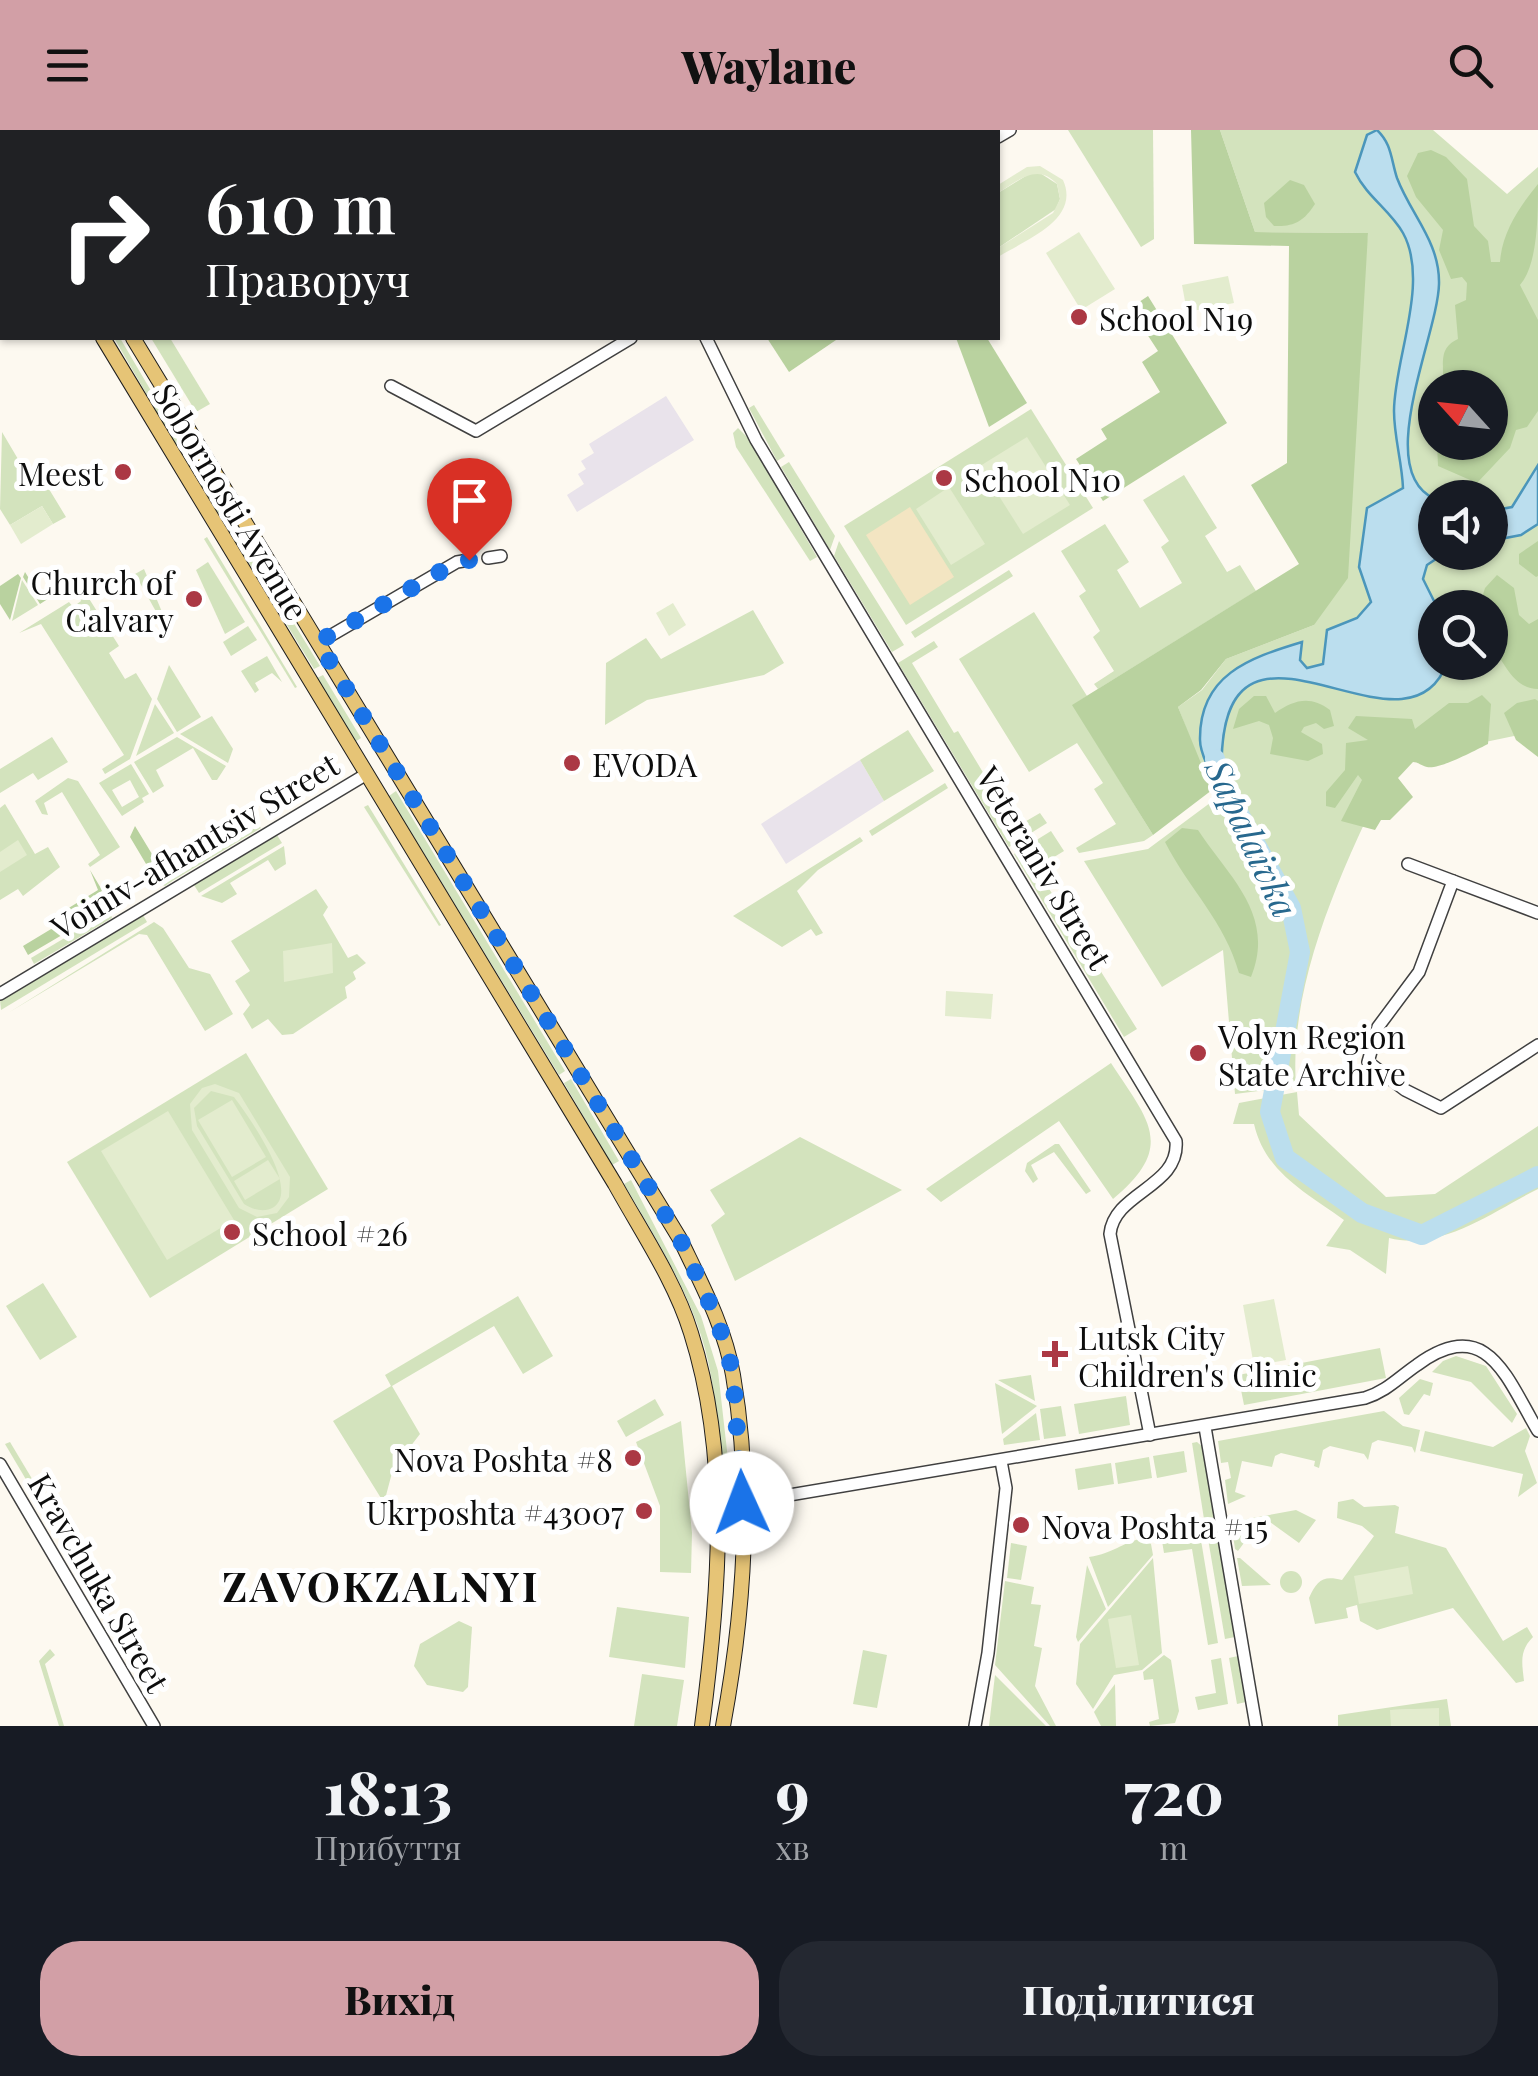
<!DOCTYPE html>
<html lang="uk">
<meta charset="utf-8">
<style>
:root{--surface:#171b24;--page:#242831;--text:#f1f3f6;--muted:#9ea1a6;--accent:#d29fa6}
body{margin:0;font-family:"Playfair Display",serif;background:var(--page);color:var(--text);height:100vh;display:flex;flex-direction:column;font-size:38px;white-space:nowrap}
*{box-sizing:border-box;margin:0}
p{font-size:32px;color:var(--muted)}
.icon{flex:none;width:55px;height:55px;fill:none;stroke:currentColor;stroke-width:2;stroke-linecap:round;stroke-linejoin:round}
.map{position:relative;height:1596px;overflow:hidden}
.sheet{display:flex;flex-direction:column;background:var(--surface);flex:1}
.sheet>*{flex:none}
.guide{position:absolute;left:0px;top:0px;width:1000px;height:210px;box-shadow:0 2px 8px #0004;background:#202124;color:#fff;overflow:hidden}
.needle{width:65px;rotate:297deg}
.fabs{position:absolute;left:1418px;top:240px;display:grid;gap:20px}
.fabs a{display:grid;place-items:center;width:90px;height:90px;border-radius:50%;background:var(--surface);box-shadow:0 2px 8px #0004;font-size:50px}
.pin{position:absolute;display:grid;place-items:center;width:85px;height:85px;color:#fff;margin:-102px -42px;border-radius:50% 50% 50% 0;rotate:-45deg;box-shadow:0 0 10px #0007}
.pin .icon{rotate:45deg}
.me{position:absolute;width:110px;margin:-55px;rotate:358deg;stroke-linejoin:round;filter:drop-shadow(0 0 8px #0008)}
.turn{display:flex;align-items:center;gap:35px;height:210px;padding:0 40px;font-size:45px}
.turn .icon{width:130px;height:130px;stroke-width:2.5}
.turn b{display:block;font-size:70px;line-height:85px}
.eta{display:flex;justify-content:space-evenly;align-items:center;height:170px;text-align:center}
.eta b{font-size:60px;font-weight:800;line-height:70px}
.action{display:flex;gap:20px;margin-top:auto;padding:20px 40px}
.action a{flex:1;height:115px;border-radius:40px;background:var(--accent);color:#111;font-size:40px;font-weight:800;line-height:115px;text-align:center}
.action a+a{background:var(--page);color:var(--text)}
header{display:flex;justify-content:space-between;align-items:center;height:130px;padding:0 40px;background:var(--accent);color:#111;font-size:45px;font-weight:800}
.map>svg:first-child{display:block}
.industrial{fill:#e9e3eb}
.green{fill:#d3e3bd;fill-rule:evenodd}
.forest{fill:#b9d29f}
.sand{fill:#f3e5c2}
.pitch{fill:#e3ecce;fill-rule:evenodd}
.water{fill:#bbdeee;stroke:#4b96bb;stroke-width:2.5}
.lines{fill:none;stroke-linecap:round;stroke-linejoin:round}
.river{stroke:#bbdeee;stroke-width:20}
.minor-casing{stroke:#404040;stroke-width:14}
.major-casing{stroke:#1e1e1e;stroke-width:16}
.minor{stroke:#fff;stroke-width:11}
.major{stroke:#e6c476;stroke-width:14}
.route{stroke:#1a73e8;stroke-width:18;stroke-dasharray:0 32.4}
.poi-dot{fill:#ab3844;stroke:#fff;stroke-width:4}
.labels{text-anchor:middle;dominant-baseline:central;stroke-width:10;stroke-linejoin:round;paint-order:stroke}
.poi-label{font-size:32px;fill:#0d0d0d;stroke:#fff;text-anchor:start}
.street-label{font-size:32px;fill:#0d0d0d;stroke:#fff}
.water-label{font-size:35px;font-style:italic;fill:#27688e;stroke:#fff}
.district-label{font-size:42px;font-weight:bold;letter-spacing:2.5px;fill:#0d0d0d;stroke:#fff}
</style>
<header><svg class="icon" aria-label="menu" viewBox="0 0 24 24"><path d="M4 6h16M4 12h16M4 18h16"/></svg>Waylane<svg class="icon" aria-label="search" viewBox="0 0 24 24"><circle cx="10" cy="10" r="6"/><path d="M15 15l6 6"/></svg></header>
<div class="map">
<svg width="1538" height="1596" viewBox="0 0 1538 1596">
<rect width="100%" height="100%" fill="#fdf9f0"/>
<g class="industrial">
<path d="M666 266 694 310 577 382 567 365 584 354 578 344 586 339 581 331 594 323 589 314Z"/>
<path d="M860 630 884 671 786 734 761 694Z"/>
</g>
<g class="green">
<path d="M1068 0H1153L1154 109 1141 117Z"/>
<path d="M1220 0H1433L1507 64 1538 37V601L1394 631C1348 727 1288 847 1296 956L1235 964 1223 820 1162 857 1084 731 1148 719 1214 670 1178 577 1202 560 1226 529 1314 495 1368 103 1255 102ZM1435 258H1490V312H1435ZM1435 368H1490V422H1435ZM1435 478H1490V532H1435Z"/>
<path d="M1040 43 1057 54 1060 69 1056 79 998 118V63L1029 44Z"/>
<path d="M114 208H120L184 317 179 320Z"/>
<path d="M151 208H170L210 274 196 282Z"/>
<path d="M754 275 785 326 777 331 749 278Z"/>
<path d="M1031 279 1093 378 906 495 844 396Z"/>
<path d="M738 298 749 309 817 427 810 431 736 317 733 303Z"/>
<path d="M2 302 28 346 38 341 66 387 53 394 42 376 10 395 0 379Z"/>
<path d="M191 325 320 536 314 539 185 329Z"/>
<path d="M789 332 835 406 830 420 781 337Z"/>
<path d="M1184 345 1217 398 1205 406 1227 442 1240 435 1256 461 1098 559 1094 554 1114 541 1093 507 1100 501 1079 466 1086 461 1061 421 1105 394 1129 432 1117 440 1140 478 1182 453 1161 417 1169 411 1143 370Z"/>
<path d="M207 407 297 557 295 558 204 409Z"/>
<path d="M839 411 904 515 892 522 834 426Z"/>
<path d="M208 432 245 492 225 504 196 440Z"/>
<path d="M144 439 170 501 168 503 135 444Z"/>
<path d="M1009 440 1013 446 915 508 911 502Z"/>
<path d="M22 450 38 475 12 491Z"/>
<path d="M79 466 88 467 119 516 109 523 125 549 136 543 152 569 130 629 105 644 102 639 124 625 41 494 19 503 69 472 73 477 81 471Z"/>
<path d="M753 480 784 533 764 545 647 570 605 595 606 533 646 508 661 529Z"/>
<path d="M1034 482 1087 566 1073 575 1153 705 1144 711 1079 723 1076 718 1116 694 1094 659 1103 653 1077 613 1029 642 959 529Z"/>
<path d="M248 496 257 510 231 526 223 512Z"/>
<path d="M934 511 938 517 912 533 954 603 958 601 1016 697 1040 683 1047 693 1009 717 898 533Z"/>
<path d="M267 526 282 552 272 543 255 553 259 560 255 563 241 541Z"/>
<path d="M169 535 201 587 177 602 157 569Z"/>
<path d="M323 545 361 608 355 612 317 548Z"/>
<path d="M155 574 174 603 136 626Z"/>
<path d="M212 586 233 619 228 633 180 604Z"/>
<path d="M908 600 934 641 884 671 860 630Z"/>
<path d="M52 607 68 632 38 650 33 643 0 663V639Z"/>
<path d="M177 607 226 636 217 650H212L193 618 156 640 164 656 153 663 134 632Z"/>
<path d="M131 634 149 664 142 668 144 672 122 686 99 653ZM130 650 139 667 122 677 112 660Z"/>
<path d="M68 648 78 651 120 717 90 737 88 734 100 725 62 662 44 673 48 685 42 684 35 671Z"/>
<path d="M945 653 948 658 872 706 869 701Z"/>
<path d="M396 661 565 941 559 945 389 666Z"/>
<path d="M5 674 35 724 48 717 60 737 23 766 18 759 0 770V678Z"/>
<path d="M368 675 441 795 439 796 364 677Z"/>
<path d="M257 693 261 698 174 750 165 756 158 753Z"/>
<path d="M1051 701 1064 721 1036 738 1137 899 1124 907 1014 724Z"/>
<path d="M277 705 282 713 199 763 194 755Z"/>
<path d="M860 707 863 711 818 740 797 761 823 803 816 806 811 799 782 817 733 786Z"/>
<path d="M284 716 286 734 275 741 268 730 230 753 237 764 222 773 201 766Z"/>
<path d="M316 759 328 777 323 785 348 828 357 824 366 833 353 842 356 849 345 857 347 868 293 904 282 905 268 889 252 899 243 884 250 875 235 851 250 841 231 811Z"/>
<path d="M110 781 112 788 34 834 31 828Z"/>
<path d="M143 785 147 792 1 880 0 870Z"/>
<path d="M154 792 163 798 189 838 210 844 233 884 205 901 147 805 139 804 8 883Z"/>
<path d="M246 923 328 1059 150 1168 67 1032Z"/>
<path d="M1111 933C1148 990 1177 1016 1113 1069L1059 991 941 1072 926 1059Z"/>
<path d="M571 949 619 1031 612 1035 564 953Z"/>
<path d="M1297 962 1299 985 1386 1067 1435 1064 1538 996V1059C1492 1082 1442 1121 1389 1108L1386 1144 1350 1120 1326 1116 1344 1090C1305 1062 1265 1042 1254 994H1233L1239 973Z"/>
<path d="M800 1007 902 1060 735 1151 711 1095 725 1084 710 1060Z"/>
<path d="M1055 1014H1059L1091 1061 1086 1064 1054 1022 1031 1035 1038 1049 1033 1053 1025 1041 1027 1033Z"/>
<path d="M631 1050 701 1186 718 1241 730 1347 722 1348C719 1314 717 1280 711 1246 700 1177 659 1114 624 1054Z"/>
<path d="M43 1153 77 1207 40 1230 6 1176Z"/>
<path d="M518 1166 553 1226 523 1244 494 1196 392 1256 420 1304 393 1339 384 1373 333 1291 391 1256 385 1245Z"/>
<path d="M1380 1218 1386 1248 1244 1275 1238 1245Z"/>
<path d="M1456 1226 1486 1236 1517 1284 1512 1293 1471 1252 1432 1242 1443 1231Z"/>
<path d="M1031 1245 1035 1271 998 1250Z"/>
<path d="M1420 1249 1433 1253 1430 1266 1424 1264 1409 1285 1404 1284 1399 1268Z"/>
<path d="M995 1253 1037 1276 1002 1304Z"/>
<path d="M1126 1266 1130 1295 1079 1304 1074 1274Z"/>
<path d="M655 1269 664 1285 626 1307 617 1291Z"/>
<path d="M1061 1276 1066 1306 1044 1309 1040 1279Z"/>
<path d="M1384 1281 1403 1296 1420 1300 1415 1323 1412 1317 1378 1310 1372 1313 1368 1330 1364 1324 1330 1316 1323 1320 1319 1338 1314 1336 1315 1331 1281 1323 1275 1326 1272 1337 1242 1331 1235 1362 1246 1366 1228 1374 1225 1350 1231 1348 1228 1332 1221 1333 1218 1311Z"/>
<path d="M1036 1283 1040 1310 1004 1315 1003 1309Z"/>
<path d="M681 1291 692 1403 691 1443 660 1442V1376L636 1312Z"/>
<path d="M1526 1298 1530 1306 1525 1321 1537 1353 1518 1367 1523 1344 1420 1321 1425 1301 1493 1317Z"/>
<path d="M10 1312 68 1409 63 1412 5 1314Z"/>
<path d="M1197 1312 1205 1319 1216 1387 1204 1389 1192 1313Z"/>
<path d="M1184 1321 1187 1342 1157 1348 1153 1326Z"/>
<path d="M1149 1327 1152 1348 1118 1354 1115 1333Z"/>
<path d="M1111 1333 1114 1354 1078 1360 1075 1339Z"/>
<path d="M1353 1369 1364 1377 1395 1375 1399 1377 1395 1403 1446 1418 1503 1511 1527 1497 1533 1507C1519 1521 1522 1533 1524 1551L1516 1553 1453 1478 1377 1500 1360 1491 1357 1475 1346 1478 1348 1488 1315 1494 1309 1468C1317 1451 1322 1445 1342 1450L1374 1406 1362 1396 1337 1388 1338 1372Z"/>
<path d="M1296 1380 1316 1390 1299 1413 1263 1387 1238 1421 1235 1419 1231 1392Z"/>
<path d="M1217 1395 1235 1507 1225 1509 1206 1397Z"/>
<path d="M1199 1398 1218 1513 1208 1515 1192 1419 1164 1423 1161 1405Z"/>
<path d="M1144 1408 1151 1414 1153 1425 1108 1477 1089 1427C1115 1423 1120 1413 1144 1408Z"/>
<path d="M1011 1413 1027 1416 1021 1450 1007 1448Z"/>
<path d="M1153 1428 1162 1523 1142 1540 1114 1545 1093 1579 1076 1554 1080 1514Z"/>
<path d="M1237 1428H1240L1271 1455 1242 1456Z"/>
<path d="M1087 1435 1106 1479 1078 1512 1076 1507Z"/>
<circle cx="1291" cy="1452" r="11"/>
<path d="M1005 1451 1034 1457 1031 1474 1041 1475 1034 1516 1042 1518 1035 1556 1056 1596H1050L995 1535Z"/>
<path d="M617 1477 689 1487 685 1538 609 1527Z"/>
<path d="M459 1491 472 1497 468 1557 463 1562 427 1555 414 1536 420 1514Z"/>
<path d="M50 1519 55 1525 45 1534 64 1596H59L39 1531Z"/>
<path d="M863 1520 887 1525 877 1578 853 1574Z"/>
<path d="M1164 1525 1171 1530 1179 1581 1175 1593 1150 1596 1149 1592 1159 1589 1153 1549 1144 1550 1143 1542Z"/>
<path d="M1238 1526 1246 1572 1237 1574 1229 1528Z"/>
<path d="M1221 1528 1228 1574 1198 1580 1195 1567 1216 1563 1211 1530Z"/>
<path d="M642 1544 684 1550 677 1596H634Z"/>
<path d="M995 1545 1046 1596H989Z"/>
<path d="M1115 1554 1116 1596H1101L1094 1582Z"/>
<path d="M1447 1569 1451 1596H1439L1438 1579 1391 1580V1596H1338V1585Z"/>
</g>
<g class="forest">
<path d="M1191 0H1220L1255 102 1368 103 1348 448 1314 495 1226 529 1201 560 1178 577 1212 660 1153 705 1072 575 1299 434 1251 355 1287 333 1289 116 1194 114Z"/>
<path d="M1431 20 1446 27 1467 49 1474 96 1488 111 1491 132H1500C1502 102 1520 76 1538 54 1538 86 1538 134 1520 155L1538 190V281L1527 297 1516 300 1510 318 1477 353 1438 336 1437 313 1490 312V258L1455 257 1443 245C1443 228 1441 217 1458 209L1455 175 1466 170 1467 153 1462 147 1451 149 1439 120 1443 100 1416 67 1407 46 1418 23Z"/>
<path d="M1290 50 1304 55 1315 74C1304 91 1294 97 1274 96L1266 87 1264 73Z"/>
<path d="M1148 166 1227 293 1103 371 1076 329 1107 309 1101 299 1160 262 1142 232 1158 221 1130 178Z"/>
<path d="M767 208H839L789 242Z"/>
<path d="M956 208H987L1027 273 989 297Z"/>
<path d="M1538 411V446L1536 447 1519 434V424Z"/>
<path d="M25 442 38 463 69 444 68 456 40 474 23 447Z"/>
<path d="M18 444 21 448 10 490 0 474V456Z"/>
<path d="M1497 445 1514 458 1519 485 1529 494 1538 489V559C1512 558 1506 533 1490 515V478L1479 477 1485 458Z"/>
<path d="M1482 565 1491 574 1488 614C1476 620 1439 640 1427 637 1422 636 1418 632 1413 632L1398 648 1413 667 1390 690H1381L1375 700 1341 691 1362 650 1358 645 1335 678 1326 676V662L1345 640 1346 613 1368 610 1348 598 1356 586 1412 589 1415 599 1449 573H1468Z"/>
<path d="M1254 566H1266L1275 583C1294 570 1310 565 1330 580L1334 596 1324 599 1316 593 1304 597 1301 602 1322 614 1323 624 1308 631 1270 624 1273 608 1269 595 1259 591 1233 599 1239 579Z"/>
<path d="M1535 569 1538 571V627L1516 610 1504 583 1517 573Z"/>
<path d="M233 689 236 694 244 690 246 693 155 749 130 707 135 696 158 734Z"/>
<path d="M1182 698 1198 700C1229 747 1276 785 1251 847L1239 843C1225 792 1189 759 1165 712Z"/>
<path d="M90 740 102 760 91 788 28 825 23 816 71 787 67 779 98 760Z"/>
</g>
<path class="sand" d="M910 377 954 447 910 475 866 405Z"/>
<g class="pitch">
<path d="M1040 36 1063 50C1081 90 1025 110 998 127V118L1053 83 1060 69 1057 54C1037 32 1018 51 998 63V55L1027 37Z"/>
<path d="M1079 102 1115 159 1081 180 1046 123Z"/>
<path d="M1228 146 1234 173 1187 182 1182 155Z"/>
<path d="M1027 307 1070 375 1023 404 980 336Z"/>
<path d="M949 357 985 414 951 435 916 379Z"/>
<path d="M42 376 53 394 21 414 10 395Z"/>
<path d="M673 473 686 495 669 506 656 483Z"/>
<path d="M18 710 27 725 0 742V722Z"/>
<path d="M332 813 333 843 284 852 283 821Z"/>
<path d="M946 861 993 864 991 889 945 886Z"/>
<path d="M215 954 239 963 290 1047 289 1067 277 1083 257 1087 239 1078 192 1000 190 974 202 958ZM211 961 234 967C249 987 300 1058 274 1077 264 1083 254 1080 244 1074L197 996 194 978Z"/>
<path d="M232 970 266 1027 232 1047 198 990Z"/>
<path d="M168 981 234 1090 167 1130 101 1021Z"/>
<path d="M268 1030 280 1049 245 1070 234 1051Z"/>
<path d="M1274 1169 1286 1230 1254 1236 1243 1175Z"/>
<path d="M1408 1436 1413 1464 1359 1474 1354 1446Z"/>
<path d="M1131 1485 1139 1535 1116 1538 1108 1489Z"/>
<path d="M1439 1578V1596H1391L1390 1580Z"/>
</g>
<g class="water">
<path d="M1377 0C1392 14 1391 30 1397 48 1411 85 1440 112 1439 154 1438 205 1372 341 1435 369V422L1445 423 1427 435 1423 449 1437 477 1435 532 1447 533C1404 648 1211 432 1222 653L1213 654C1211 638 1200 626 1200 610 1199 545 1249 528 1302 512L1300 530 1307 538 1323 534 1327 500 1357 488 1371 472 1359 437 1367 378 1403 358C1402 332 1394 307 1394 281 1394 230 1430 152 1403 103 1390 80 1367 67 1355 42L1367 5Z"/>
<path d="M1538 335V394L1521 405 1490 411V381L1512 377Z"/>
</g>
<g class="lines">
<path class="river" d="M1215 629 1222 653 1291 778 1300 822 1270 982 1285 1028 1362 1083 1422 1105 1538 1046"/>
<defs>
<g id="minor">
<path d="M160 2 164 0"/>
<path d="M998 7 1010 0"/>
<path d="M0 195 2 193"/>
<path d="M706 208 756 310 1176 1011C1180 1057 1114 1062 1110 1104L1150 1305"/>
<path d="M391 256 476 301 631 208"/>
<path d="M488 428 501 426"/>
<path d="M318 513 457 432 469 430"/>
<path d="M1408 734 1538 783"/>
<path d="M1453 751 1419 842 1378 897 1368 932 1405 960 1441 978 1538 915"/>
<path d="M0 864 365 645"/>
<path d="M1205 1297 1256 1596"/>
<path d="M0 1334 154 1596"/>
<path d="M742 1373 1365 1268C1387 1261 1398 1248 1417 1235 1487 1184 1506 1247 1538 1301"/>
<path d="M975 1596 988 1523 1006 1358 1001 1331"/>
</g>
<g id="major">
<path d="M1 0 3 2"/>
<path d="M31 0 32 2"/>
<path d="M103 208 615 1054C641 1101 675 1151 691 1203 731 1329 719 1467 702 1596"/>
<path d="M133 208 680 1109C701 1153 725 1197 733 1245 753 1360 744 1483 723 1596"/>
</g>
</defs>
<use href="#minor" class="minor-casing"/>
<use href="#major" class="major-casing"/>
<use href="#minor" class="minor"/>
<use href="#major" class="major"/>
</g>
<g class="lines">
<path class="route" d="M469 430 457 432 318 512 680 1109 717 1189 733 1242 742 1373"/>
</g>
<g class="poi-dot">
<circle cx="1079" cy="187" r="10"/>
<circle cx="123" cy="342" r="10"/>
<circle cx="944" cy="348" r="10"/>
<circle cx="194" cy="469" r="10"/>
<circle cx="572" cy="633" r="10"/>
<circle cx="1198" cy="923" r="10"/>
<circle cx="232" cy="1102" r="10"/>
<path d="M1050 1209h10v10h10v10h-10v10h-10v-10h-10v-10h10z"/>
<circle cx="633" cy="1328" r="10"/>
<circle cx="644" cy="1381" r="10"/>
<circle cx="1021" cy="1395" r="10"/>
</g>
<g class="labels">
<g class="poi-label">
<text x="1099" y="187">School N19</text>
<text x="103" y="342" text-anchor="end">Meest</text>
<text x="964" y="348">School N10</text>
<text x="174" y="451" text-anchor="end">Church of<tspan x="174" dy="37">Calvary</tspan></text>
<text x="592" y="633">EVODA</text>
<text x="1218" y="905">Volyn Region<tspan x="1218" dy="37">State Archive</tspan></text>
<text x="252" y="1102">School #26</text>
<text x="1078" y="1206">Lutsk City<tspan x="1078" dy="37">Children's Clinic</tspan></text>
<text x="613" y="1328" text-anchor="end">Nova Poshta #8</text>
<text x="624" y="1381" text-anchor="end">Ukrposhta #43007</text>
<text x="1041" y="1395">Nova Poshta #15</text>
</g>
<g class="street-label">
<text transform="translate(232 371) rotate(59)">Sobornosti Avenue</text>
<text transform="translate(194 715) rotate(-31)">Voiniv-afhantsiv Street</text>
<text transform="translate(1045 737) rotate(59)">Veteraniv Street</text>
<text transform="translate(100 1452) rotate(60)">Kravchuka Street</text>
</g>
<g class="water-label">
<text transform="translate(1253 708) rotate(65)">Sapalaivka</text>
</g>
<g class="district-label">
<text x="381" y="1455">ZAVOKZALNYI</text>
</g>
</g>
</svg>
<div class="fabs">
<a><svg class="needle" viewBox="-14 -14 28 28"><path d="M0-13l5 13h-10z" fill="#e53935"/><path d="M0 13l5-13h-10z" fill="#9ea1a6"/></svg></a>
<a><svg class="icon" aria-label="sound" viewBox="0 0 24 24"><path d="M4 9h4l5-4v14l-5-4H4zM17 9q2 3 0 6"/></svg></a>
<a><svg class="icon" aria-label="search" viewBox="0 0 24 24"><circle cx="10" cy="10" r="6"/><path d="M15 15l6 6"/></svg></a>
</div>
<div class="pin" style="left:469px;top:430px;background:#d93025"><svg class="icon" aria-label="arrive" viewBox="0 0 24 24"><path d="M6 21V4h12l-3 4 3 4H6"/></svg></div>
<svg class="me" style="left:742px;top:1373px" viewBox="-20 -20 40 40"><circle r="19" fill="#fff"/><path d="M0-13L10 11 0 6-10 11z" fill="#1a73e8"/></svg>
<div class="guide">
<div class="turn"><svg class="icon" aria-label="right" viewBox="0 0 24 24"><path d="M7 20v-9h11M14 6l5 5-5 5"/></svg><div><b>610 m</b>Праворуч</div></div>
</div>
</div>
<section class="sheet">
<div class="eta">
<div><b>18:13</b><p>Прибуття</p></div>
<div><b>9</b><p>хв</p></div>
<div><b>720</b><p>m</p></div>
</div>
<div class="action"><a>Вихід</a><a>Поділитися</a></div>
</section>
